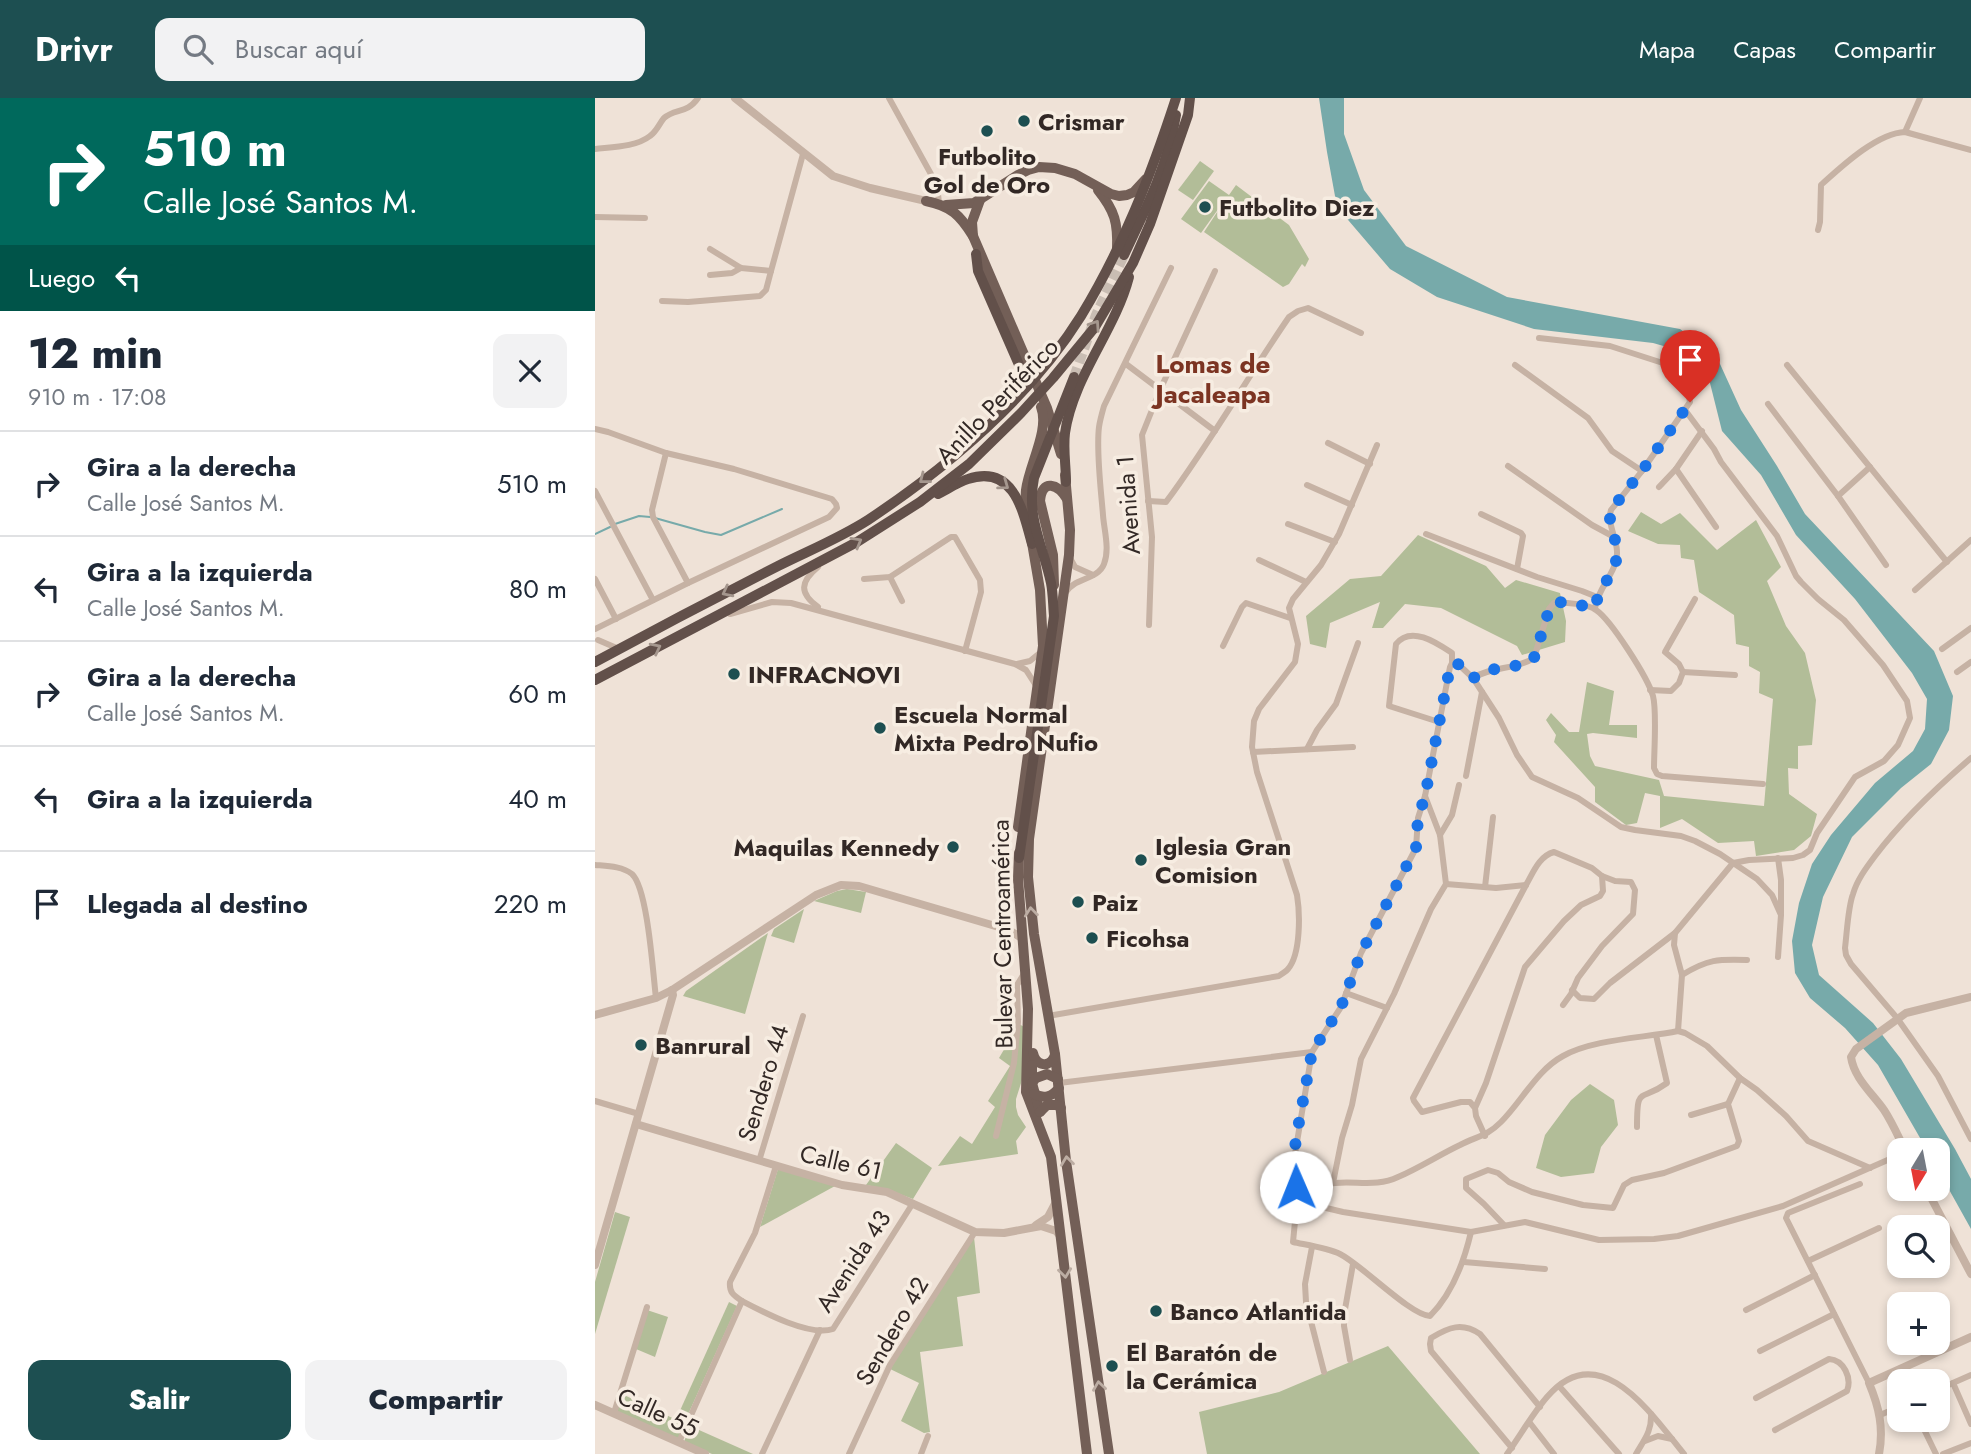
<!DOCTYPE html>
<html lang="es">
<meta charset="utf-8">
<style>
:root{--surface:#fff;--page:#f2f2f3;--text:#1f2937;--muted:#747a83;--line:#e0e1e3;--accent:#1d4f51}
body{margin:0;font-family:Jost,sans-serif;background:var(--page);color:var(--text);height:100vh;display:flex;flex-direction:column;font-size:26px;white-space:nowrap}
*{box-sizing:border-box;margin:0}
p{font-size:23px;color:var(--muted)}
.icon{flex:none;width:38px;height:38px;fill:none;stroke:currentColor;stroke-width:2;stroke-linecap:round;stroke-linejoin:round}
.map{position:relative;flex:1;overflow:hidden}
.sheet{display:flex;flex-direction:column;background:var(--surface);width:595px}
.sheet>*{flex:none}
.hud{background:#00695c;color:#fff;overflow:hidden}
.needle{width:46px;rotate:190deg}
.tools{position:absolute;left:1292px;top:1040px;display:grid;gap:14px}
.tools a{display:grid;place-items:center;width:63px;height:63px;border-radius:14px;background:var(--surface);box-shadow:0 4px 10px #0003;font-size:35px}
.pin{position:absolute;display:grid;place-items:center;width:60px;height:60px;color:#fff;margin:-72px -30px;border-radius:50% 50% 50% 0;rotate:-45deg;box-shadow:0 0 7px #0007}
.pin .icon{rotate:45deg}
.me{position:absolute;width:77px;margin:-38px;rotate:359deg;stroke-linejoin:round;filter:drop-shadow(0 0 5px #0008)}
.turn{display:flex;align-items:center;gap:24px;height:147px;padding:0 28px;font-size:32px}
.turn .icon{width:91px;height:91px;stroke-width:2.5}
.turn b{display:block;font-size:49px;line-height:60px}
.then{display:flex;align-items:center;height:66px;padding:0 28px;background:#0003;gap:14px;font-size:26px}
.round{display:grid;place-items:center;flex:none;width:74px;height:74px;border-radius:14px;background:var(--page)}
.headline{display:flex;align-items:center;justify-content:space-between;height:119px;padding:0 28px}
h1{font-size:42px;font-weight:800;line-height:52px}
.action{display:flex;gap:14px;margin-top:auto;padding:14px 28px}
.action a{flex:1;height:80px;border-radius:14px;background:var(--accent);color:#fff;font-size:28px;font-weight:800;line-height:80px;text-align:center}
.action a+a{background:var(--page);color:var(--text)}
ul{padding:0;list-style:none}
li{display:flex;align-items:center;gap:21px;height:105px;padding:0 28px;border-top:2px solid var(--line)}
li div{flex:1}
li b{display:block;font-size:26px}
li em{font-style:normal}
header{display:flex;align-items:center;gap:42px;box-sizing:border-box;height:98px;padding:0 35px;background:var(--accent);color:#fff}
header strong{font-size:33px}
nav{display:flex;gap:38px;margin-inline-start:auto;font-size:24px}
.search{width:490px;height:63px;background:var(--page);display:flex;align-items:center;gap:18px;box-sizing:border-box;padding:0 24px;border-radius:14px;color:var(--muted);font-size:26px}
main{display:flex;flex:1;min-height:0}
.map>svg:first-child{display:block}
.green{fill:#b2bd98}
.water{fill:#7aa}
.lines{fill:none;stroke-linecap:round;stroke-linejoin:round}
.stream{stroke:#7aa;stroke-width:2}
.trunk-tunnel{stroke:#c9bdb3;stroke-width:10;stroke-dasharray:10 5;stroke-linecap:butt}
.minor{stroke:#c6b2a4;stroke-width:6}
.tertiary{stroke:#c6b2a4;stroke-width:8}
.primary{stroke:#735f57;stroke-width:10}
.trunk{stroke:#62504a;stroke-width:10}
.oneway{stroke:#a5978e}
.oneway2{stroke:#bcada3}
.route{stroke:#1a73e8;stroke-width:12;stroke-dasharray:0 21.6}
.poi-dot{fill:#1d4f51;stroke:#f7ede2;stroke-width:2.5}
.labels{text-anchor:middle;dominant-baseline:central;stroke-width:7;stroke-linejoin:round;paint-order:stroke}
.poi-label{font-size:24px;font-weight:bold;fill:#322825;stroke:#f7ede2;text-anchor:start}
.street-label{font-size:24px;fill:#322825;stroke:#f7ede2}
.neighbourhood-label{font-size:26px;font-weight:bold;fill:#7c3422;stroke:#f7ede2}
</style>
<header>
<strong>Drivr</strong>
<div class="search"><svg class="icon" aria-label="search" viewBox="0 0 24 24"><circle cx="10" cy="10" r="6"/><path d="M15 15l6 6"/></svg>Buscar aquí</div>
<nav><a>Mapa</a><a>Capas</a><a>Compartir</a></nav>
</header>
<main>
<section class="sheet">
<div class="hud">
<div class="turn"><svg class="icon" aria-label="right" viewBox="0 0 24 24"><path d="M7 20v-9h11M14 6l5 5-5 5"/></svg><div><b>510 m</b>Calle José Santos M.</div></div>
<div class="then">Luego<svg class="icon" aria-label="left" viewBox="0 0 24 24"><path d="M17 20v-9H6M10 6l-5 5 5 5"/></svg></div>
</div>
<div class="headline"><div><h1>12 min</h1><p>910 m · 17:08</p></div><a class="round"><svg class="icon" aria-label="close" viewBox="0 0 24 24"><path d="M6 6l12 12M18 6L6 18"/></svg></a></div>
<ul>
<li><svg class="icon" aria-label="right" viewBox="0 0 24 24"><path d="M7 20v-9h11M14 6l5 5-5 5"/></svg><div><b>Gira a la derecha</b><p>Calle José Santos M.</p></div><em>510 m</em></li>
<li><svg class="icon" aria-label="left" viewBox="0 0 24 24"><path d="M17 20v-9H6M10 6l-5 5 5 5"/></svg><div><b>Gira a la izquierda</b><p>Calle José Santos M.</p></div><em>80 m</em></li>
<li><svg class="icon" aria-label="right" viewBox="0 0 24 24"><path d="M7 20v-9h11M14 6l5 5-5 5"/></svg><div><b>Gira a la derecha</b><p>Calle José Santos M.</p></div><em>60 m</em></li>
<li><svg class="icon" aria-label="left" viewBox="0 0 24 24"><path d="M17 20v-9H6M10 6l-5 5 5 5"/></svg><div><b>Gira a la izquierda</b></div><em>40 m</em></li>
<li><svg class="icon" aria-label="arrive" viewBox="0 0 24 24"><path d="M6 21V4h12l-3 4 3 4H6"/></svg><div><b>Llegada al destino</b></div><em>220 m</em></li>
</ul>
<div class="action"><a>Salir</a><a>Compartir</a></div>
</section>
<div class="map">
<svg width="1376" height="1356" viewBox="0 0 1376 1356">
<rect width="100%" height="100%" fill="#efe2d7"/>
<g class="green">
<path d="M605 63 619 73 598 102 583 92Z"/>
<path d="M614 83 634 97 641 87 694 127 714 161 710 169 707 166 694 186 688 189 609 134 632 99 606 135 586 121Z"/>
<path d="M1046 414 1066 426 1085 415 1122 452 1161 422 1186 469 1172 483 1191 528 1210 555 1221 602 1217 647 1203 648V671L1193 670 1194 696 1222 716 1216 738 1199 752 1161 758 1159 743 1123 745 1087 721 1065 730V698L1050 695 1042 725 1031 727 1000 704V689L959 644 961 637 951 622 956 615 974 634H984L992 584 1019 593 1014 627H1042V640L998 635 992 636 995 658 1000 668 1064 682 1069 698 1169 708 1178 601 1164 595 1165 574 1154 568V549L1141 546 1139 517 1104 494 1099 462 1086 460 1085 447 1063 446 1033 433Z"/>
<path d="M823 437 891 468 910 490 921 482 965 495 971 523 970 544 927 557 922 548 846 510 810 506 788 530H777L785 504 735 525 731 550 715 546 711 518 755 481 786 478Z"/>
<path d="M252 791 271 794 266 815 219 803 242 793Z"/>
<path d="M209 811 199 845 176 838 179 831Z"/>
<path d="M173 835 150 916 88 898 91 893Z"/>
<path d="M424 926 431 930 427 982 421 1001V1009L423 1017 431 1029 421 1043 423 1056 343 1068 365 1038 377 1046 400 1009 393 1003 415 968 404 960Z"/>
<path d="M995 986 1019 1002 1023 1027 1006 1049 999 1075 966 1079 941 1070 950 1037 976 1002Z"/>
<path d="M301 1045 337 1070 318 1101 291 1091 271 1087Z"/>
<path d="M183 1071 240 1088 165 1129Z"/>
<path d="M20 1114 35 1119 0 1236V1184Z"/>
<path d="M379 1139 385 1195 362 1199 368 1248 325 1254 335 1334 329 1335 306 1323 324 1285 291 1269Z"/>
<path d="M134 1204 142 1208 91 1321 83 1317Z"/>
<path d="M52 1212 73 1219 60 1259 41 1251Z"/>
<path d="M793 1248 885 1356H612L604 1314 684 1294Z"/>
<path d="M27 1296 90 1326 83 1341 22 1314Z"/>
<path d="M95 1328 158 1356H117L89 1344Z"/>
</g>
<path class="water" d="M724 0H749V36L769 92 811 148 912 199 1085 231 1120 255 1146 312 1182 368 1210 416 1339 553 1358 598 1354 632 1336 666 1306 690 1257 739 1228 799 1217 847 1224 877 1278 925 1306 961 1360 1051 1376 1081V1131L1342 1070V1052H1332L1283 967 1250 930 1215 900 1200 875 1197 843 1204 805 1217 766 1236 737 1280 685 1318 653 1330 631 1332 601 1317 575 1260 501 1201 437 1166 377 1127 333 1114 281 1093 255 1058 245 939 231 842 199 795 171 742 109 732 54Z"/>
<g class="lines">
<g class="stream">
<path d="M60 420 110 434 126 437 187 411"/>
<path d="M20 426 44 418 55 419"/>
<path d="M0 436 15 429"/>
</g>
<path class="trunk-tunnel" d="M479 279 501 217 529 157"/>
<g class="minor">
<path d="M294 0 342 87 344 105"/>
<path d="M1310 34 1325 0"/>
<path d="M0 51C18 49 41 49 55 38 62 33 64 26 69 20 80 10 92 16 103 0"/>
<path d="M0 119 50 120"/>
<path d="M1223 132 1225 124 1226 87C1246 69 1282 35 1310 34L1376 52"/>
<path d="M115 151 146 170 176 173"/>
<path d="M115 177 137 175 146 170"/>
<path d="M67 203 93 204 165 198 171 192 176 173 208 56"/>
<path d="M944 240 1015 248 1074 267 1094 299 1095 304 1047 373 1016 412C1011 428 1026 445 1021 463 1017 479 1003 491 1000 510"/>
<path d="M531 266 620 333"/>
<path d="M920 267 993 320 1017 353 1047 373"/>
<path d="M1192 267 1352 464"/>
<path d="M1173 306 1243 398 1291 467"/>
<path d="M0 331 13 334 71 355 139 371 237 401 241 406 242 410 234 419 93 485 0 531"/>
<path d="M733 345 775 366"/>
<path d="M71 355 57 412 58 419 93 485"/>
<path d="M913 368 997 427 1021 440"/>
<path d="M1081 371 1121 429"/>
<path d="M712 387 757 407"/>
<path d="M1064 389 1081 371 1107 333"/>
<path d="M0 393 58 502"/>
<path d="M1243 398 1275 369"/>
<path d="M553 403 571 404C615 345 652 280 694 219L703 213 713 210 766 235"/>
<path d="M886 416 926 435 928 438 922 471"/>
<path d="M693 426 740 444"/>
<path d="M831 436 942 479 987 493 1002 499"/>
<path d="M475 460 480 469 498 477"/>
<path d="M664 462 711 484"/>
<path d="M223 469C205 484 204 495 223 509"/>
<path d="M295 479 307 503"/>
<path d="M0 481 21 521"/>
<path d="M269 481 295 479 356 439H360L385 482 386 494 370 553"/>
<path d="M1320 492 1376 442"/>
<path d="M471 494C479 480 503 482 509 466 515 451 509 432 508 417 506 392 501 353 504 329 505 322 507 315 509 308L576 170"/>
<path d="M135 516 177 504 196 505 420 566 431 572 440 586"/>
<path d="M554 527 557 439 547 337 565 292 620 173"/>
<path d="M3 542 24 551"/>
<path d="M628 548 647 509 651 505 695 520"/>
<path d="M1347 551 1376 530"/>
<path d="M857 565H862L878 580 904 620 922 657 937 679 983 700 1026 729 1040 732 1086 738 1100 743 1125 756 1162 781 1177 797 1186 817 1183 859"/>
<path d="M422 566 435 563 446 554"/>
<path d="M1088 574 1084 566 1070 554 1100 501"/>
<path d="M1088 574 1140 577"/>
<path d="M1362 574 1376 564"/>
<path d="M878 580C897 568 920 572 939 560L954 511 959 505C969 504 993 506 1001 512 1016 522 1053 580 1058 598 1062 613 1059 653 1059 670L1062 676 1067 678 1168 686"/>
<path d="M1055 592 1076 593 1084 585 1088 574"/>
<path d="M844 624 794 608 801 546C816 527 842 545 857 555V565L855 569 830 698 823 720 821 750 766 855 746 909 717 954 700 1056 699 1075 702 1103 698 1144C712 1147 733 1150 745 1156 767 1167 815 1217 835 1218 857 1196 869 1164 876 1134"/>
<path d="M712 651 722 632 741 606 763 545"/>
<path d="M658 654 758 649"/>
<path d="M1376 660C1341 690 1308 721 1280 758 1271 770 1262 782 1258 796 1253 809 1252 834 1250 850L1251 857 1256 866 1302 920 1343 978 1376 1041"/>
<path d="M871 678 887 594"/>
<path d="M845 737 857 717 864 687"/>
<path d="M1183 760 1186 782V815"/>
<path d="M0 767C12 768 27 768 37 776 53 791 58 877 61 900"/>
<path d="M851 786 901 790 931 787"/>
<path d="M890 789 898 719"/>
<path d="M1087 877C1113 861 1123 861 1152 862"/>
<path d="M977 892 985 900 999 901 1015 885 1080 835"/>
<path d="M751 895 792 910"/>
<path d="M968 907 976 896 983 880 1007 848 1038 816 1040 792 1036 784 1020 783 1007 778"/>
<path d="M453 918 684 878C687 875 691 874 693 871 706 856 705 815 702 797L662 674 657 649 659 623 664 611 700 564 703 546 694 510 698 501 726 467 744 436 782 347"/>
<path d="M1083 933 1087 877 1079 847 1080 835 1138 765 1154 762 1198 760 1208 757 1215 752 1222 735 1260 679 1289 663 1303 647 1315 620 1312 603 1288 567 1249 522 1223 501 1206 484 1201 478 1182 438 1126 364 1119 351 1090 312"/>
<path d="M464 985 717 954"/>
<path d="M0 1003 44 1016"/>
<path d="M880 1010 875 1004H866L827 1014 819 1003 818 1000 931 787C938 775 944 758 959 754L997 770 1007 778 1008 793 1005 798 986 807 969 823 930 869 891 985 880 1010 881 1018 890 1038"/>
<path d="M1096 1017 1133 1006"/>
<path d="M1042 1029C1042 986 1045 1005 1072 985L1061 937"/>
<path d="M401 1038 419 965 423 924 422 887 430 874"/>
<path d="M164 1063 208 918"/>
<path d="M738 1085 747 1040 757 1007 766 961 799 896 836 811 851 786 845 737 830 698"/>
<path d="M1265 1086 1193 1115 1191 1120 1274 1285"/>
<path d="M702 1103C714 1096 727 1086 740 1085 763 1083 782 1089 803 1079 824 1070 844 1057 865 1047 882 1038 891 1039 906 1024 927 1003 942 972 968 958 998 941 1049 940 1083 933L1090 935 1112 948 1145 980 1162 992 1191 1018 1213 1043 1275 1070"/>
<path d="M702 1103 748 1114 876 1134 930 1124 1004 1142 1059 1141 1083 1138 1188 1108 1304 1057"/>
<path d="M909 1127 889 1106 871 1090V1081L893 1072 903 1075 914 1084 937 1094 988 1107 1018 1110 1029 1087 1037 1082 1069 1075 1142 1048 1144 1043 1133 1006 1145 980"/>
<path d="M717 1149 710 1186 711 1204 729 1274"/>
<path d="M1213 1163 1284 1130"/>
<path d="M869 1164 950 1171"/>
<path d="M147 1203C168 1214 215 1239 238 1231L318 1105"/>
<path d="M1151 1212 1220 1177"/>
<path d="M1165 1253 1239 1216"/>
<path d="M755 1262 749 1228V1217L758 1166"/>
<path d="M1358 1285 1376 1326"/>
<path d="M964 1288 1024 1356"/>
<path d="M1342 1292 1376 1277"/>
<path d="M1161 1300 1234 1261C1249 1262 1257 1280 1252 1293L1180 1332"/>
<path d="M19 1315 52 1209"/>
<path d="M1285 1317 1304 1309"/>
<path d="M1324 1321 1341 1356"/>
<path d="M935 1325 959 1356"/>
<path d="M1050 1343 1063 1338 1077 1341"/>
<path d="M84 1344 147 1203C138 1197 134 1194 135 1184L160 1135 181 1068"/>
<path d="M917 1350 836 1253 835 1246 836 1240C854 1229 867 1224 885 1236L945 1309"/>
<path d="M167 1356 225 1232"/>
<path d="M254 1356 295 1267 380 1134"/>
<path d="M326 1356 333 1338"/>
<path d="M912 1356C925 1338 938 1315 952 1299 1005 1237 1057 1317 1089 1356"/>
<path d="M1041 1356C1049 1342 1057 1333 1056 1316"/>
<path d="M1348 1356 1376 1345"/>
</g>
<g class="tertiary">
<path d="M140 0 238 78 275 90 331 103"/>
<path d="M0 917 61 900 77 892 221 797 246 787 264 788 414 832 428 841"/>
<path d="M41 1026 247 1087 292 1094 380 1134 409 1135 446 1128 461 1133 466 1139"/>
<path d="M1310 1052C1303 1038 1297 1024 1289 1012 1277 995 1259 980 1256 959L1261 951 1311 915 1376 899"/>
<path d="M1331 1090 1376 1176"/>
<path d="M441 1127 453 1119 461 1104"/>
<path d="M0 1167 78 897 77 892"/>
<path d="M0 1307 110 1356"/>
<path d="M1284 1356C1289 1330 1284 1309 1274 1285L1376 1239"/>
</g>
<g class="primary">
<path d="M503 92C520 113 523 125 522 151"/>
<path d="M331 103C356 108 365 117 378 138L452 310 466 356"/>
<path d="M351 107 379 105 423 77 433 72 444 69 460 70 480 76 516 96 524 98 532 97 539 94 551 81"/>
<path d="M378 138 377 124 385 102"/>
<path d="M470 377 475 432 474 457 434 741 433 779 439 836 460 956 471 1063 514 1356"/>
<path d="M433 420C432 411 430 401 431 392 434 367 455 332 446 309"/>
<path d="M459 487 458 457 445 403C447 380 463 386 472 401"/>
<path d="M423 729 448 548 445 492 436 439"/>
<path d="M424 755 423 781 433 911 431 994 456 1059 492 1356"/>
<path d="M438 955C441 968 455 971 460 957"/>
<path d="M437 967V985L445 1014"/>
<path d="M437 985 441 980 452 976 463 981"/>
<path d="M439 996C449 1001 457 999 464 990"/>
<path d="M445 1014 452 1007H462L466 1010"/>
</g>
<g class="trunk">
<path d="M381 156 383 173 425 269 424 281 413 303"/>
<path d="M529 157C551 111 573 67 581 17"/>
<path d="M471 384C471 368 468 351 470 335 478 279 520 233 534 179"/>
<path d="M343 396C353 391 363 384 373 381 419 366 428 413 437 446"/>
<path d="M0 564C61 531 122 499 183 468 213 453 245 440 273 422 354 368 434 301 486 218 528 149 556 77 581 0"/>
<path d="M0 582 262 444 325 404 374 366 426 315 458 280 500 229 538 165 555 126 593 17 595 0"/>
<path d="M424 760 459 518C458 507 458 495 456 485 448 447 431 420 439 380L479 279"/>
</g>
</g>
<defs><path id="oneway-chevron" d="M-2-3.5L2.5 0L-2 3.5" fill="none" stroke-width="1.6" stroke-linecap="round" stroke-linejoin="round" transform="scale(1.75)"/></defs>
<g class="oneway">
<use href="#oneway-chevron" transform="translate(500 227) rotate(-56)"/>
<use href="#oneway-chevron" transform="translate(329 381) rotate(142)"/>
<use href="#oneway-chevron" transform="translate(409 387) rotate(36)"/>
<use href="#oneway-chevron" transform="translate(262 444) rotate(-30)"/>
<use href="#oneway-chevron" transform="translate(132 494) rotate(153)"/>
<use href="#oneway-chevron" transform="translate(61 550) rotate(-27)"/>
</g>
<g class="oneway2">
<use href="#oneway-chevron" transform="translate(436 814) rotate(-96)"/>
<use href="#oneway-chevron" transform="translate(472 1063) rotate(-97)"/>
<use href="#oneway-chevron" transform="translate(470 1175) rotate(83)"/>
<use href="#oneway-chevron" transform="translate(504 1288) rotate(-98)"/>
</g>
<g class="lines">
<path class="route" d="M701 1089 699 1056 702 1035 717 954 746 909 766 855 821 750 823 720 830 698 855 569 858 565H862L878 580 895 572 931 566 939 560 954 512 959 505 968 504 1000 510C1003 492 1016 480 1021 463 1026 445 1011 428 1016 412L1047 373 1095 304"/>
</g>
<g class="poi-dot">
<circle cx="429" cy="23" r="7"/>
<circle cx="392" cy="33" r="7"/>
<circle cx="610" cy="109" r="7"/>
<circle cx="139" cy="576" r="7"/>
<circle cx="285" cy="630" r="7"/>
<circle cx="358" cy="749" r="7"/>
<circle cx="546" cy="762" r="7"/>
<circle cx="483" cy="804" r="7"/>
<circle cx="497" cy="840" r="7"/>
<circle cx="46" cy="947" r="7"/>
<circle cx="561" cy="1213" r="7"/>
<circle cx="517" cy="1268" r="7"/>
</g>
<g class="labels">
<g class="poi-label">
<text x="443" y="23">Crismar</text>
<text x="392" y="58" text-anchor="middle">Futbolito<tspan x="392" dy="28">Gol de Oro</tspan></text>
<text x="624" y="109">Futbolito Diez</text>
<text x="153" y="576">INFRACNOVI</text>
<text x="299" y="616">Escuela Normal<tspan x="299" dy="28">Mixta Pedro Nufio</tspan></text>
<text x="560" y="748">Iglesia Gran<tspan x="560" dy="28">Comision</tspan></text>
<text x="344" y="749" text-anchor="end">Maquilas Kennedy</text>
<text x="497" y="804">Paiz</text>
<text x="511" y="840">Ficohsa</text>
<text x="60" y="947">Banrural</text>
<text x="575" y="1213">Banco Atlantida</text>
<text x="531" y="1254">El Baratón de<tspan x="531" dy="28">la Cerámica</tspan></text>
</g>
<g class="street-label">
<text transform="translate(402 303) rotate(-46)">Anillo Periférico</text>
<text transform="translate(533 407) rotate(-94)">Avenida 1</text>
<text transform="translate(407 836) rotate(-91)">Bulevar Centroamérica</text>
<text transform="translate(168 985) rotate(-73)">Sendero 44</text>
<text transform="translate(246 1064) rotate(13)">Calle 61</text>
<text transform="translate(258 1163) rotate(-57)">Avenida 43</text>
<text transform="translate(297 1233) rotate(-60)">Sendero 42</text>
<text transform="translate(63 1314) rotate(24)">Calle 55</text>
</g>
<g class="neighbourhood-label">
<text x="618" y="266">Lomas de<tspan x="618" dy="30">Jacaleapa</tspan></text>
</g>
</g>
</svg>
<div class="tools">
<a><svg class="needle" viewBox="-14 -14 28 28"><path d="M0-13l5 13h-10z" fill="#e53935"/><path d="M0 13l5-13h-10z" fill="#747a83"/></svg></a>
<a><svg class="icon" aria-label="search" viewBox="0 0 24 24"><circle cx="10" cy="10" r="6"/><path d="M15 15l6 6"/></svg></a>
<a>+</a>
<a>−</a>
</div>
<div class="pin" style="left:1095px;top:304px;background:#d93025"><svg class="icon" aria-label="arrive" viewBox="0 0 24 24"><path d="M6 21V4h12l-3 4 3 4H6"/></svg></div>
<svg class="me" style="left:701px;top:1089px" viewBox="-20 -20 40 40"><circle r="19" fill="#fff"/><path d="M0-13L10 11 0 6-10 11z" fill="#1a73e8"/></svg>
</div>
</main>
